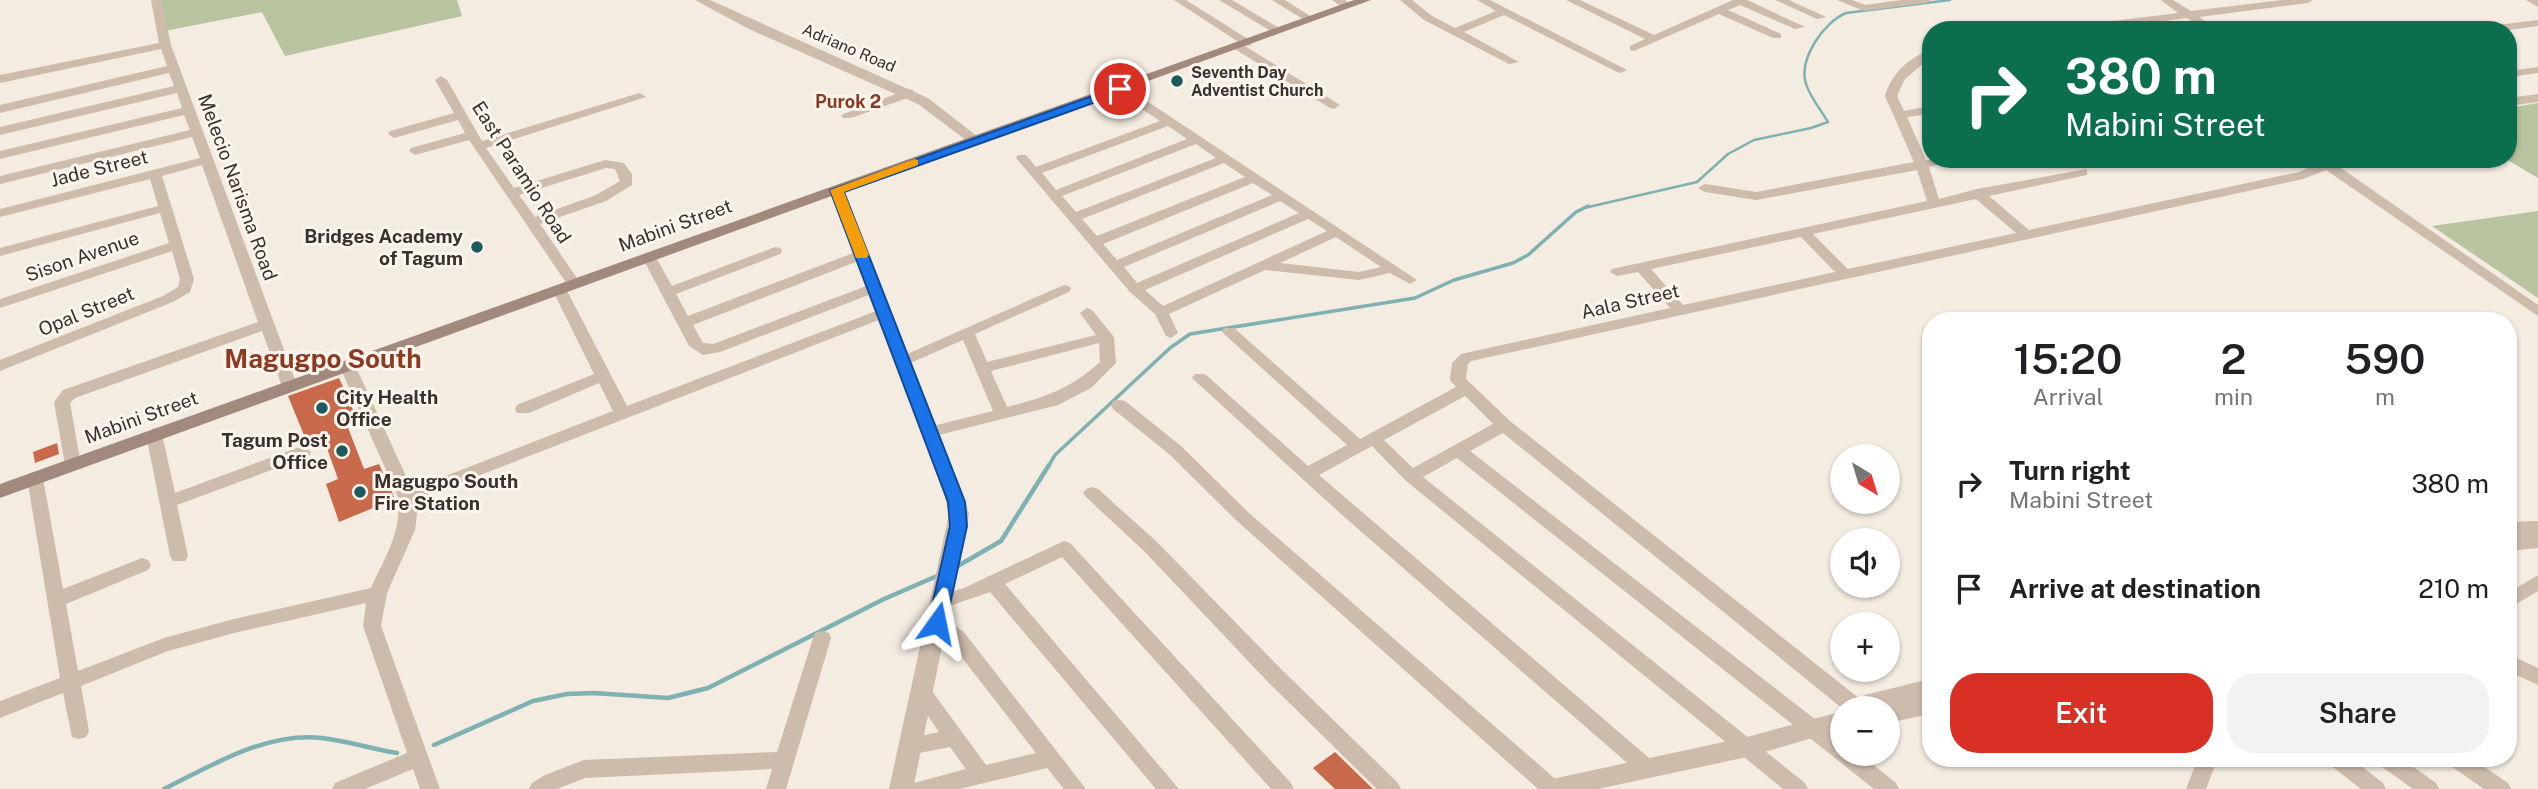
<!DOCTYPE html>
<meta charset="utf-8">
<style>
:root{--surface:#fff;--page:#f2f2f2;--text:#202124;--muted:#757577;--accent:#d93025}
body{margin:0;font-family:"Public Sans",sans-serif;background:var(--page);color:var(--text);height:100vh;display:flex;flex-direction:column;font-size:26px;white-space:nowrap}
*{box-sizing:border-box;margin:0}
p{font-size:23px;color:var(--muted)}
.icon{flex:none;width:38px;height:38px;fill:none;stroke:currentColor;stroke-width:2;stroke-linecap:round;stroke-linejoin:round}
.map{position:relative;flex:1;overflow:hidden}
.details{position:absolute;left:1922px;top:312px;width:595px;height:455px;display:flex;flex-direction:column;background:var(--surface);border-radius:28px;box-shadow:0 2px 5px #0004}
.details>*{flex:none}
.top-card{position:absolute;left:1922px;top:21px;width:595px;height:147px;border-radius:28px;box-shadow:0 2px 5px #0004;background:#0b6e4f;color:#fff;overflow:hidden}
.needle{width:46px;rotate:142deg}
.tools{position:absolute;left:1830px;top:444px;display:grid;gap:14px}
.tools a{display:grid;place-items:center;width:70px;height:70px;border-radius:50%;background:var(--surface);box-shadow:0 2px 5px #0004;font-size:35px}
.pin{position:absolute;display:grid;place-items:center;width:60px;height:60px;color:#fff;margin:-30px;border:4px solid #fff;border-radius:50%;box-shadow:0 2px 7px #0007}
.me{position:absolute;width:77px;margin:-38px;rotate:12deg;stroke-linejoin:round;filter:drop-shadow(0 0 5px #0008)}
.turn{display:flex;align-items:center;gap:24px;height:147px;padding:0 28px;font-size:32px}
.turn .icon{width:91px;height:91px;stroke-width:2.5}
.turn b{display:block;font-size:49px;line-height:60px}
.eta{display:flex;justify-content:space-evenly;align-items:center;height:119px;text-align:center}
.eta b{font-size:42px;font-weight:600;line-height:49px}
.action{display:flex;gap:14px;margin-top:auto;padding:14px 28px}
.action a{flex:1;height:80px;border-radius:28px;background:var(--accent);color:#fff;font-size:28px;font-weight:600;line-height:80px;text-align:center}
.action a+a{background:var(--page);color:var(--text)}
ul{padding:0;list-style:none}
li{display:flex;align-items:center;gap:21px;height:105px;padding:0 28px}
li div{flex:1}
li b{display:block;font-size:26px}
li em{font-style:normal}
.map>svg:first-child{display:block}
.green{fill:#b8c4a0}
.lines{fill:none;stroke-linecap:round;stroke-linejoin:round}
.stream-far2{stroke:#7fb0b2;stroke-width:2.5}
.stream-far1{stroke:#7fb0b2;stroke-width:3.5}
.stream{stroke:#7fb0b2;stroke-width:4.5}
.building{fill:#c8694b}
.minor{fill:#cdbbac;fill-rule:evenodd}
.tertiary{fill:#cdbbac;fill-rule:evenodd}
.secondary{fill:#a18a7d;fill-rule:evenodd}
.route{fill:#1a73e8;stroke:#114b97;stroke-width:2}
.slow{fill:#f59e0b}
.poi-dot{fill:#1f5a5e;stroke:#fbf5ee;stroke-width:2.5}
.labels{text-anchor:middle;dominant-baseline:central;stroke-width:6;stroke-linejoin:round;paint-order:stroke}
.far-street-label{font-size:16px;fill:#3b302b;stroke:#fbf5ee}
.far-poi-label{font-size:16px;font-weight:bold;fill:#3b302b;stroke:#fbf5ee;text-anchor:start}
.far-neighbourhood-label{font-size:18px;font-weight:bold;fill:#8c3b22;stroke:#fbf5ee}
.street-label{font-size:19px;fill:#3b302b;stroke:#fbf5ee}
.poi-label{font-size:19px;font-weight:bold;fill:#3b302b;stroke:#fbf5ee;text-anchor:end}
.district-label{font-size:26px;font-weight:bold;fill:#8c3b22;stroke:#fbf5ee}
</style>
<div class="map">
<svg width="2538" height="789" viewBox="0 0 2538 789">
<rect width="100%" height="100%" fill="#f4ebe1"/>
<g class="green">
<path d="M158 0H457L462 16 285 56 262 12 159 32Z"/>
<path d="M2538 103V178L2506 159 2508 108Z"/>
<path d="M2538 211V298L2432 226Z"/>
</g>
<g class="lines">
<path class="stream-far2" d="M1584 208 1697 182 1728 154 1754 140 1811 128 1828 122C1821 110 1810 97 1806 84 1798 59 1824 22 1846 13L1950 0"/>
<path class="stream-far1" d="M1048 467 1055 455 1170 348 1190 334 1415 298 1454 280 1513 263 1528 255 1576 212 1588 206"/>
<g class="stream">
<path d="M956 567 1001 541 1049 465"/>
<path d="M434 745 533 701 567 694 594 693 668 698 708 688 884 599 937 576"/>
<path d="M164 789C213 765 265 732 322 738 348 741 372 749 397 753"/>
</g>
</g>
<g class="building">
<path d="M339 378 358 421 347 425 364 469 379 464 395 499 339 522 326 484 338 479 322 434 306 440 288 396Z"/>
<path d="M57 443 59 454 35 463 33 452Z"/>
<path d="M1335 752 1373 789H1335L1313 768Z"/>
</g>
<g class="lines">
<g class="minor">
<path d="M151 0H161L171 45 297 385 289 390 283 389 262 331 75 398 70 403 81 465 73 471 65 465 54 402 63 390 258 322 202 165 162 176 194 279 190 292 173 302 0 371V360L163 296 178 287 180 279 172 251 0 308V299L169 243 160 213 0 256V248L158 206 150 179 0 217V209L200 158 192 137 0 184V176L190 130 184 115 0 159V151L182 108 177 93 0 135V127L174 86 169 73 0 113V105L167 66 161 49 0 83V75L159 43Z"/>
<path d="M1174 0H1186L1251 41V45L1245 46 1340 105 1334 109 1330 108 1233 48V44L1240 43Z"/>
<path d="M1219 0H1232L1284 31 1274 33Z"/>
<path d="M1272 0H1285L1315 19 1306 21Z"/>
<path d="M1332 0H1345L1352 6 1343 8Z"/>
<path d="M1400 0H1412L1432 16 1455 28 1496 11 1477 0H1490L1627 70 1621 73 1617 72 1504 15 1464 32 1519 62 1509 64 1424 20Z"/>
<path d="M1566 0H1580L1654 35 1733 0H1747L1805 27 1795 29 1740 5 1728 10 1781 34V38H1773L1719 14 1634 51 1630 50V46L1645 39Z"/>
<path d="M1775 0H1789L1826 17 1817 19Z"/>
<path d="M1837 0H1852L1865 5 1901 0H1931L1926 3 1864 11Z"/>
<path d="M2161 0H2173L2191 11 2282 0H2313L2308 3 2199 17 2218 30H2205L2187 18 2092 30H2058L2063 27 2178 13Z"/>
<path d="M2526 0H2538V7Z"/>
<path d="M2538 20V26L2508 30H2475L2480 27Z"/>
<path d="M1930 50V58L1905 79 1897 96 1904 111 1930 106V114L1907 117 1926 160 1959 159 1929 167 1939 199 1977 189 2087 169V175L1989 196 2029 230 2299 172 2317 164 2313 159H2328L2538 305V316L2326 170 2303 179 1471 361 1468 364 1466 379 1510 421 1865 703 1868 709H1843L1503 433 1470 451 1843 741V754H1860L1896 783 1899 789H1874L1457 458 1423 477 1805 783 1808 789H1783L1405 480 1372 446 1319 475 1655 763 1658 769 1655 775 1648 778 1641 775 1341 514 1192 378 1195 374H1205L1308 466 1347 445 1224 334 1222 331 1224 328H1234L1360 439 1456 387 1450 380 1452 363 1461 354 1670 308 1638 272 1617 276 1610 272 1612 269 1927 201 1917 170 1756 200 1705 192 1698 188 1705 184 1756 192 1914 162 1885 96C1891 75 1909 57 1930 50ZM1976 199 2016 233 1848 269 1813 234ZM1801 237 1835 272 1683 305 1651 269ZM1465 396 1493 424 1413 468 1384 440Z"/>
<path d="M2538 67V73L2508 77V71Z"/>
<path d="M441 76 447 80 482 141 636 94 640 93 646 97 486 148 514 188 605 160 624 163 632 174V185L606 201 540 224 581 284 579 287H569L469 140 415 155 409 151 411 148 465 133 458 120 394 138 388 134 390 131 454 113 435 80ZM606 168 615 169 620 181 596 195 535 217 519 195Z"/>
<path d="M1120 85 1124 86 1417 280 1410 284 1390 273 1359 280 1265 270 1169 314 1178 333 1171 338 1166 336 1155 314 1130 292 1016 158 1018 155H1026L1036 167 1160 121 1116 92V86ZM1168 126 1187 139 1056 190 1042 173ZM1196 144 1216 158 1076 212 1062 196ZM1224 163 1245 177 1097 236 1082 219ZM1253 183 1272 195 1117 260 1103 244ZM1280 201 1299 213 1137 283 1124 267ZM1308 219 1327 231 1163 306 1145 290ZM1336 237 1381 267 1359 272 1280 263Z"/>
<path d="M909 89 913 90V96L851 118H843L841 115Z"/>
<path d="M2538 94V102L2508 106V98Z"/>
<path d="M775 247 780 248 782 251 780 254 676 294 688 316 856 252H866L868 255 866 258 693 325 703 343 713 344 869 285H879L881 288 879 291 720 352 703 355 689 346 642 257 649 253 654 254 672 286Z"/>
<path d="M559 285 566 289 627 406 879 310 884 308 891 313 889 316 416 500 417 514 415 530 387 593 381 626 440 789H420L413 769 365 789H332L335 783 407 753 363 626 366 603 234 633 168 651 81 686 89 731 86 737 79 739 72 737 63 693 0 718V701L60 678 27 478 29 474H41L43 478 63 589 142 558 148 560 151 565 148 570 66 604 78 671 164 638 234 619 371 588C385 557 402 532 398 497L339 365 347 360 355 365 412 489 613 411 599 383 529 413H517L515 409 517 405 594 374 552 289Z"/>
<path d="M1064 285 1069 286 1071 289 1069 292 975 334 987 362 1096 335 1080 313 1087 308 1092 310 1114 337 1116 363 1091 388 1058 405 931 437 925 436 923 432 925 428 993 411 963 340 908 364H898L895 361 898 358ZM1099 343 1100 362C1070 389 1046 397 1007 407L991 371Z"/>
<path d="M1119 400 1125 401 1181 446 1249 513 1560 783 1563 789H1538L1237 521 1169 454 1113 409 1111 405 1113 401Z"/>
<path d="M154 428 162 434 175 493 297 448 303 446 311 452 309 456 177 505 188 556 185 561H173L170 556 146 434Z"/>
<path d="M1092 487 1098 489 1157 542 1280 668 1398 783 1401 789H1377L1266 680 1145 552 1086 497 1083 493 1086 489Z"/>
<path d="M1064 541 1070 543 1291 783 1294 789H1271L1062 557 1005 584 1179 789H1156L990 592 941 609 934 607 932 602 934 597 964 588Z"/>
<path d="M2538 575V591L2508 609V593Z"/>
<path d="M937 616 963 631 1086 789H1064L1047 768 959 789H911L914 783 966 769 950 747 909 755 902 752 899 746 902 740 939 732 912 693 915 687 922 685 929 687 986 765 1036 753 949 641 930 628 928 623 930 618Z"/>
<path d="M822 631 829 633 831 638 786 789H766L772 769 585 778 557 789H529L532 783 545 775 584 760 777 752 813 638 815 633Z"/>
<path d="M2508 654 2538 668V685L2508 671Z"/>
<path d="M2198 758H2218L2206 789H2186Z"/>
<path d="M2326 758H2351L2383 783 2386 789H2361L2329 764Z"/>
<path d="M2375 758H2401L2436 783 2439 789H2413L2378 764Z"/>
<path d="M2445 758H2471L2508 783 2511 789H2484L2448 764Z"/>
</g>
<g class="tertiary">
<path d="M695 0H710L928 98 983 141 981 144H971L918 104 749 29Z"/>
<path d="M836 186 843 190 961 489 969 514 913 789H889L949 514 943 489 829 190Z"/>
<path d="M2538 521V548L2508 551V537L2519 536H2508V522Z"/>
<path d="M1930 679V714L1888 723V709H1857L1865 695Z"/>
<path d="M1843 711V729L1747 757 1598 789H1540L1544 782 1552 779 1747 737Z"/>
</g>
<path class="secondary" d="M1354 0H1371L0 498V484Z"/>
</g>
<path class="route" d="M1120 86 1126 89 1124 92 844 192 965 502 967 526 946 623 944 628 937 630 930 628 928 623 950 526 948 502 830 190Z"/>
<path class="slow" d="M914 159 918 160V165L844 192 869 255 866 258H856L830 190Z"/>
<g class="poi-dot">
<circle cx="1177" cy="81" r="7"/>
<circle cx="477" cy="247" r="7"/>
<circle cx="322" cy="408" r="7"/>
<circle cx="342" cy="451" r="7"/>
<circle cx="360" cy="492" r="7"/>
</g>
<g class="labels">
<g class="far-street-label">
<text transform="translate(849 48) rotate(23)">Adriano Road</text>
</g>
<g class="far-poi-label">
<text x="1191" y="72">Seventh Day<tspan x="1191" dy="18">Adventist Church</tspan></text>
</g>
<g class="far-neighbourhood-label">
<text x="848" y="101">Purok 2</text>
</g>
<g class="street-label">
<text transform="translate(99 168) rotate(-14)">Jade Street</text>
<text transform="translate(522 172) rotate(57)">East Paramio Road</text>
<text transform="translate(238 187) rotate(70)">Melecio Narisma Road</text>
<text transform="translate(675 225) rotate(-20)">Mabini Street</text>
<text transform="translate(82 256) rotate(-19)">Sison Avenue</text>
<text transform="translate(1630 301) rotate(-13)">Aala Street</text>
<text transform="translate(86 311) rotate(-22)">Opal Street</text>
<text transform="translate(141 417) rotate(-20)">Mabini Street</text>
</g>
<g class="poi-label">
<text x="463" y="236">Bridges Academy<tspan x="463" dy="22">of Tagum</tspan></text>
<text x="336" y="397" text-anchor="start">City Health<tspan x="336" dy="22">Office</tspan></text>
<text x="328" y="440">Tagum Post<tspan x="328" dy="22">Office</tspan></text>
<text x="374" y="481" text-anchor="start">Magugpo South<tspan x="374" dy="22">Fire Station</tspan></text>
</g>
<g class="district-label">
<text x="323" y="358">Magugpo South</text>
</g>
</g>
</svg>
<div class="tools">
<a><svg class="needle" viewBox="-14 -14 28 28"><path d="M0-13l5 13h-10z" fill="#e53935"/><path d="M0 13l5-13h-10z" fill="#757577"/></svg></a>
<a><svg class="icon" aria-label="sound" viewBox="0 0 24 24"><path d="M4 9h4l5-4v14l-5-4H4zM17 9q2 3 0 6"/></svg></a>
<a>+</a>
<a>−</a>
</div>
<div class="pin" style="left:1120px;top:89px;background:#d93025"><svg class="icon" aria-label="arrive" viewBox="0 0 24 24"><path d="M6 21V4h12l-3 4 3 4H6"/></svg></div>
<svg class="me" style="left:937px;top:623px" viewBox="-20 -20 40 40"><path d="M0-17L14 15 0 8-14 15z" fill="#1a73e8" stroke="#fff" stroke-width="4"/></svg>
<div class="top-card">
<div class="turn"><svg class="icon" aria-label="right" viewBox="0 0 24 24"><path d="M7 20v-9h11M14 6l5 5-5 5"/></svg><div><b>380 m</b>Mabini Street</div></div>
</div>
<section class="details">
<div class="eta">
<div><b>15:20</b><p>Arrival</p></div>
<div><b>2</b><p>min</p></div>
<div><b>590</b><p>m</p></div>
</div>
<ul>
<li><svg class="icon" aria-label="right" viewBox="0 0 24 24"><path d="M7 20v-9h11M14 6l5 5-5 5"/></svg><div><b>Turn right</b><p>Mabini Street</p></div><em>380 m</em></li>
<li><svg class="icon" aria-label="arrive" viewBox="0 0 24 24"><path d="M6 21V4h12l-3 4 3 4H6"/></svg><div><b>Arrive at destination</b></div><em>210 m</em></li>
</ul>
<div class="action"><a>Exit</a><a>Share</a></div>
</section>
</div>
